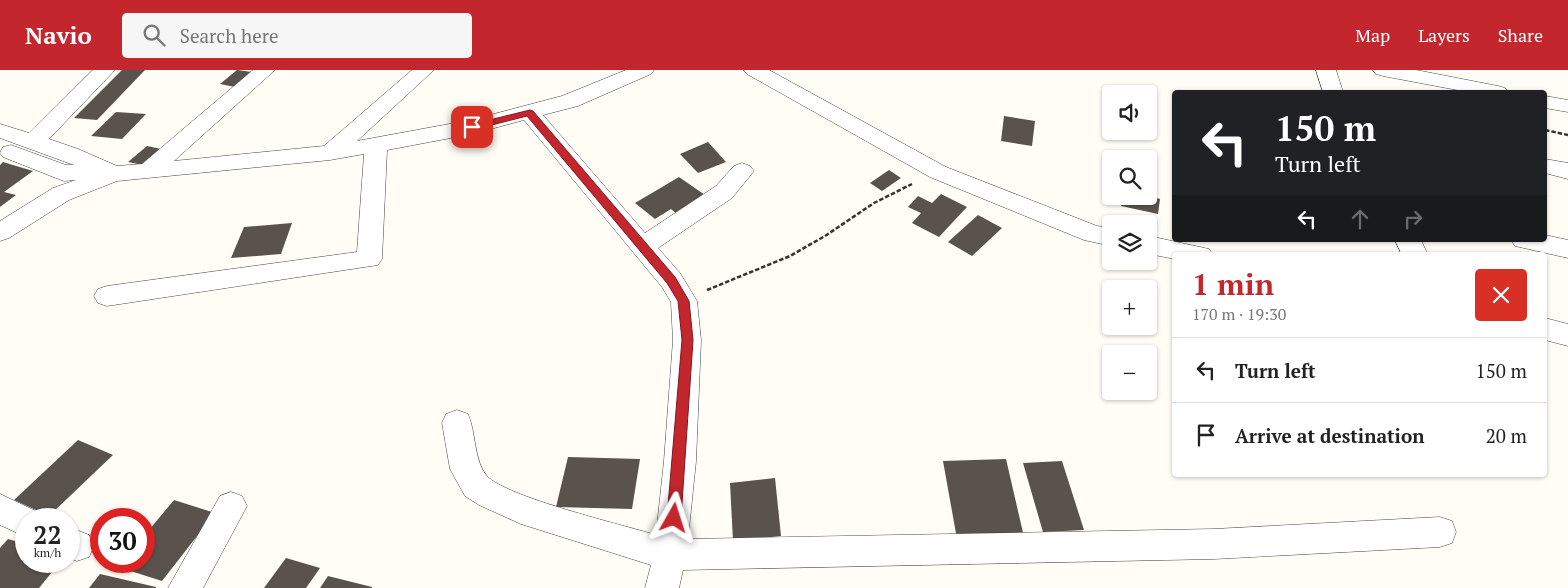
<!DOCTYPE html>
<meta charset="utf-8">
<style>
:root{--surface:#fff;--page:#f6f6f6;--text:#222;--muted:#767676;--line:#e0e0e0;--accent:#c4262e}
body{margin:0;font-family:"PT Serif",serif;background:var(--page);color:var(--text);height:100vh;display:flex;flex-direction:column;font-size:19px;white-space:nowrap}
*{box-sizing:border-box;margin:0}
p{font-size:16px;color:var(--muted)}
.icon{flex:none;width:28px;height:28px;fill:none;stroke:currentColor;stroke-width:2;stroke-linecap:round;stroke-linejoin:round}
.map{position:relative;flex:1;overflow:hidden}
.details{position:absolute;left:1172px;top:182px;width:375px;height:225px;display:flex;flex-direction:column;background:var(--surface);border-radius:5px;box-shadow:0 1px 4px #0004}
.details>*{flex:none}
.banner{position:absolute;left:1172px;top:20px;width:375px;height:152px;border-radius:5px;box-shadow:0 1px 4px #0004;background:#202124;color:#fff;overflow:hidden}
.fabs{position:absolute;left:1102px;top:15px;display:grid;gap:10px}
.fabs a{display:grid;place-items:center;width:55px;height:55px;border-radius:5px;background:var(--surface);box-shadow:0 1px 4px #0004;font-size:25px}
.speed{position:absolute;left:15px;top:438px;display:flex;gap:10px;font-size:25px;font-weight:700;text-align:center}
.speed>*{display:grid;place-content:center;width:65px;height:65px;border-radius:50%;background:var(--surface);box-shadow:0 1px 4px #0004;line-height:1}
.speed small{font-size:12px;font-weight:400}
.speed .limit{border:8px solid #d22;background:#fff;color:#111}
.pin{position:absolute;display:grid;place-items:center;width:42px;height:42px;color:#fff;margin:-21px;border-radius:10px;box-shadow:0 2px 8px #0006}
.me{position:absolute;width:55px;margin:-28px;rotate:6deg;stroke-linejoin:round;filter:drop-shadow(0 0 4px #0008)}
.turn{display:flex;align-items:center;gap:18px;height:105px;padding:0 20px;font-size:22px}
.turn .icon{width:65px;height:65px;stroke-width:2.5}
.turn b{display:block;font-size:35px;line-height:42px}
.lanes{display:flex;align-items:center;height:48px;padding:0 20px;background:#0003;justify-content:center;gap:25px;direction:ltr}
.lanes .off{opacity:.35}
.round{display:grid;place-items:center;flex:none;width:52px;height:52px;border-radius:5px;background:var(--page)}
.headline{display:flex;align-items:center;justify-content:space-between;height:85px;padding:0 20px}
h1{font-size:30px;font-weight:800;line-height:38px;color:var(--accent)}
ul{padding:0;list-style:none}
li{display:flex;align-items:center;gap:15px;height:65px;padding:0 20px;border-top:1px solid var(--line)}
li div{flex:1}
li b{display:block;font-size:19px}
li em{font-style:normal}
header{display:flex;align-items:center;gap:30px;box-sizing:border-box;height:70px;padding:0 25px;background:var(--accent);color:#fff}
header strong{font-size:24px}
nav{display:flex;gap:28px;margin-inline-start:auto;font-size:18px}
.search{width:350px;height:45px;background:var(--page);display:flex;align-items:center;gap:12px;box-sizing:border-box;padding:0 18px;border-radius:5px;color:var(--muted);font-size:19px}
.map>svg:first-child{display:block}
.building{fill:#5a524d}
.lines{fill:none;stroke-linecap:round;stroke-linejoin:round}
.minor-casing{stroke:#444;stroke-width:1}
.path{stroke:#333;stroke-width:2.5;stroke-dasharray:4.5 2;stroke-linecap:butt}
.minor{fill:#fff;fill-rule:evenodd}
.route{fill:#c4262e;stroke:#7f191e}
</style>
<header>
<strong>Navio</strong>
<div class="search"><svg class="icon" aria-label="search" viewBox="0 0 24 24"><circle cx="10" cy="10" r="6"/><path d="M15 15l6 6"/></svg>Search here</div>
<nav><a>Map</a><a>Layers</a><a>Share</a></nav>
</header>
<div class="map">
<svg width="1568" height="518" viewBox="0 0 1568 518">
<rect width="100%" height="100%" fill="#fffdf5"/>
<g class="building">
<path d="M122 0H145L97 50 74 48Z"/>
<path d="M237 0 252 2 235 17 220 14Z"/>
<path d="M116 42 146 44 122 69 91 66Z"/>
<path d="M1004 46 1035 51 1032 76 1001 71Z"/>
<path d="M708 72 726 92 698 103 680 84Z"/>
<path d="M147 76 161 79 143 95 128 92Z"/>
<path d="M3 92 33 101 4 122 16 125 0 137V95Z"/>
<path d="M889 100 901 108 882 121 870 113Z"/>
<path d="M679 107 705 125 679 146 671 139 655 149 635 133Z"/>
<path d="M941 124 967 137 939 167 912 153 921 143 908 137 918 126 932 133Z"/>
<path d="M1122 126H1148L1160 129 1158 144 1121 136Z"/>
<path d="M978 145 1002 158 972 186 948 172Z"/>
<path d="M292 153 281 184 231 188 244 157Z"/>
<path d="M78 370 113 385 49 446 14 430Z"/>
<path d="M568 387 640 389 632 439 556 437Z"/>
<path d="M1006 389 1024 467 957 469 943 391Z"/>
<path d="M1062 391 1084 460 1043 462 1023 393Z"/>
<path d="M775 408 781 466 733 471 730 413Z"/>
<path d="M174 430 215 443 162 511 118 497 123 491H144V466Z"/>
<path d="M8 469 26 474V491H61L39 518H0V478Z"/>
<path d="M286 488 320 498 306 518H264Z"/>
<path d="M100 504 156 517V518H89Z"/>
<path d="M328 506 372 517V518H320Z"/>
</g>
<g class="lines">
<defs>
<g id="minor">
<path d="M93 0H115L49 69 78 79 117 96 142 94 253 0H275L174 91 324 76 412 0H434L357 71 471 50 562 26 626 0H654L651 4 578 36 543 45 645 163 716 116 734 96 742 93 750 96 754 101 732 128 658 178 680 203 697 231 701 270 696 391 688 469 1214 459 1440 447 1452 451 1456 462 1452 473 1440 477 1214 489 683 500 679 518H645L651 495 521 454 479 435 465 426 450 399 442 353 446 344 457 340 468 344C476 362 474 392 487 406 506 427 623 455 656 465L664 391 673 270 671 232 662 217 524 50 472 64 387 80 382 189 378 195 107 236 98 233 94 226 98 219 107 216 357 182 364 84 330 90 117 111 69 130 9 168 0 171V151L53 118 76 110 64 111 56 108 3 87 0 83 3 77 11 75 66 95H74L0 68V54L29 63Z"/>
<path d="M744 0H769L946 97 1097 156 1111 158V176L1084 170 930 107 747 4Z"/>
<path d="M1316 0H1336L1343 22H1323Z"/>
<path d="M1373 0H1416L1498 16 1505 18 1509 22H1468L1383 6 1376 4Z"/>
<path d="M1545 26 1568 30V42L1545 38Z"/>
<path d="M1545 89 1568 93V109L1545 103Z"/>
<path d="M1545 165 1568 170V188L1515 176 1511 170H1545Z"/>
<path d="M1149 166 1209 179 1213 185H1175V189L1149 184Z"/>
<path d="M1395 170H1421L1428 185H1402Z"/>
<path d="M1545 248 1568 254V276L1545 270Z"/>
<path d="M231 422 242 426 247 436 203 518H168L220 426Z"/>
<path d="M0 424 38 442 41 449H26V467L0 455Z"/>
<path d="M69 457 89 465 94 476 89 487 77 491 69 488Z"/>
</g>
</defs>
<use href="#minor" class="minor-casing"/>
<g class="path">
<path d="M1545 60 1568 65"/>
<path d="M707 220 790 186 825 166 874 133 912 114"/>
</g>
<use href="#minor" class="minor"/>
</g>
<path class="route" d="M530 40 533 41 675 207 689 231 693 270 681 448 679 452 674 454 669 452 667 448 682 270 678 231 667 213 527 46 472 60 468 57 469 55Z"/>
</svg>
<div class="fabs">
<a><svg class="icon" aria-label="sound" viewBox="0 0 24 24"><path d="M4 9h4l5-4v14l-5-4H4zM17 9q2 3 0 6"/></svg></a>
<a><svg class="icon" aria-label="search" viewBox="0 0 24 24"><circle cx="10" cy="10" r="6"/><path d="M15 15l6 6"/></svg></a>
<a><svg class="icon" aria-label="layers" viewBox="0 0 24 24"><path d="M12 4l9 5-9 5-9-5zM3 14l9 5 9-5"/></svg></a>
<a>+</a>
<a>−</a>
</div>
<div class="speed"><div>22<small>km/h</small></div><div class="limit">30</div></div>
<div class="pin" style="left:472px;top:57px;background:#d93025"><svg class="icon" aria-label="arrive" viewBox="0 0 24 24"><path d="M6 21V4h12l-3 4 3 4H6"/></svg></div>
<svg class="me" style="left:674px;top:448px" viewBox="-20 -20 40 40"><path d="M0-17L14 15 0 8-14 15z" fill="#c4262e" stroke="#fff" stroke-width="4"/></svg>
<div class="banner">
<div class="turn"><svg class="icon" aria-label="left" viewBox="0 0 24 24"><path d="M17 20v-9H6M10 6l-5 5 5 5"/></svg><div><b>150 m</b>Turn left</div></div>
<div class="lanes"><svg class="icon" aria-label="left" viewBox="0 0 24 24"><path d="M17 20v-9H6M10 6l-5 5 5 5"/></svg><svg class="icon off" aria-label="ahead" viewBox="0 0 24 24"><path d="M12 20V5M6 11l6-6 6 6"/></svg><svg class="icon off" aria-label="right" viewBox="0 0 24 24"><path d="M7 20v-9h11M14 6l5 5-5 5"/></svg></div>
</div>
<section class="details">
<div class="headline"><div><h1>1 min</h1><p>170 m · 19:30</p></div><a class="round" style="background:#d93025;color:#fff"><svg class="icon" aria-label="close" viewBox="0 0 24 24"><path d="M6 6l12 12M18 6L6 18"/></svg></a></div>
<ul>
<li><svg class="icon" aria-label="left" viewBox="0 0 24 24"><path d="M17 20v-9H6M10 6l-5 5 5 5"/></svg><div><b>Turn left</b></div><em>150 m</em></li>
<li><svg class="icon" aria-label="arrive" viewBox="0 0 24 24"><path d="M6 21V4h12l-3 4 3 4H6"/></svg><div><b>Arrive at destination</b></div><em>20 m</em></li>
</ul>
</section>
</div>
